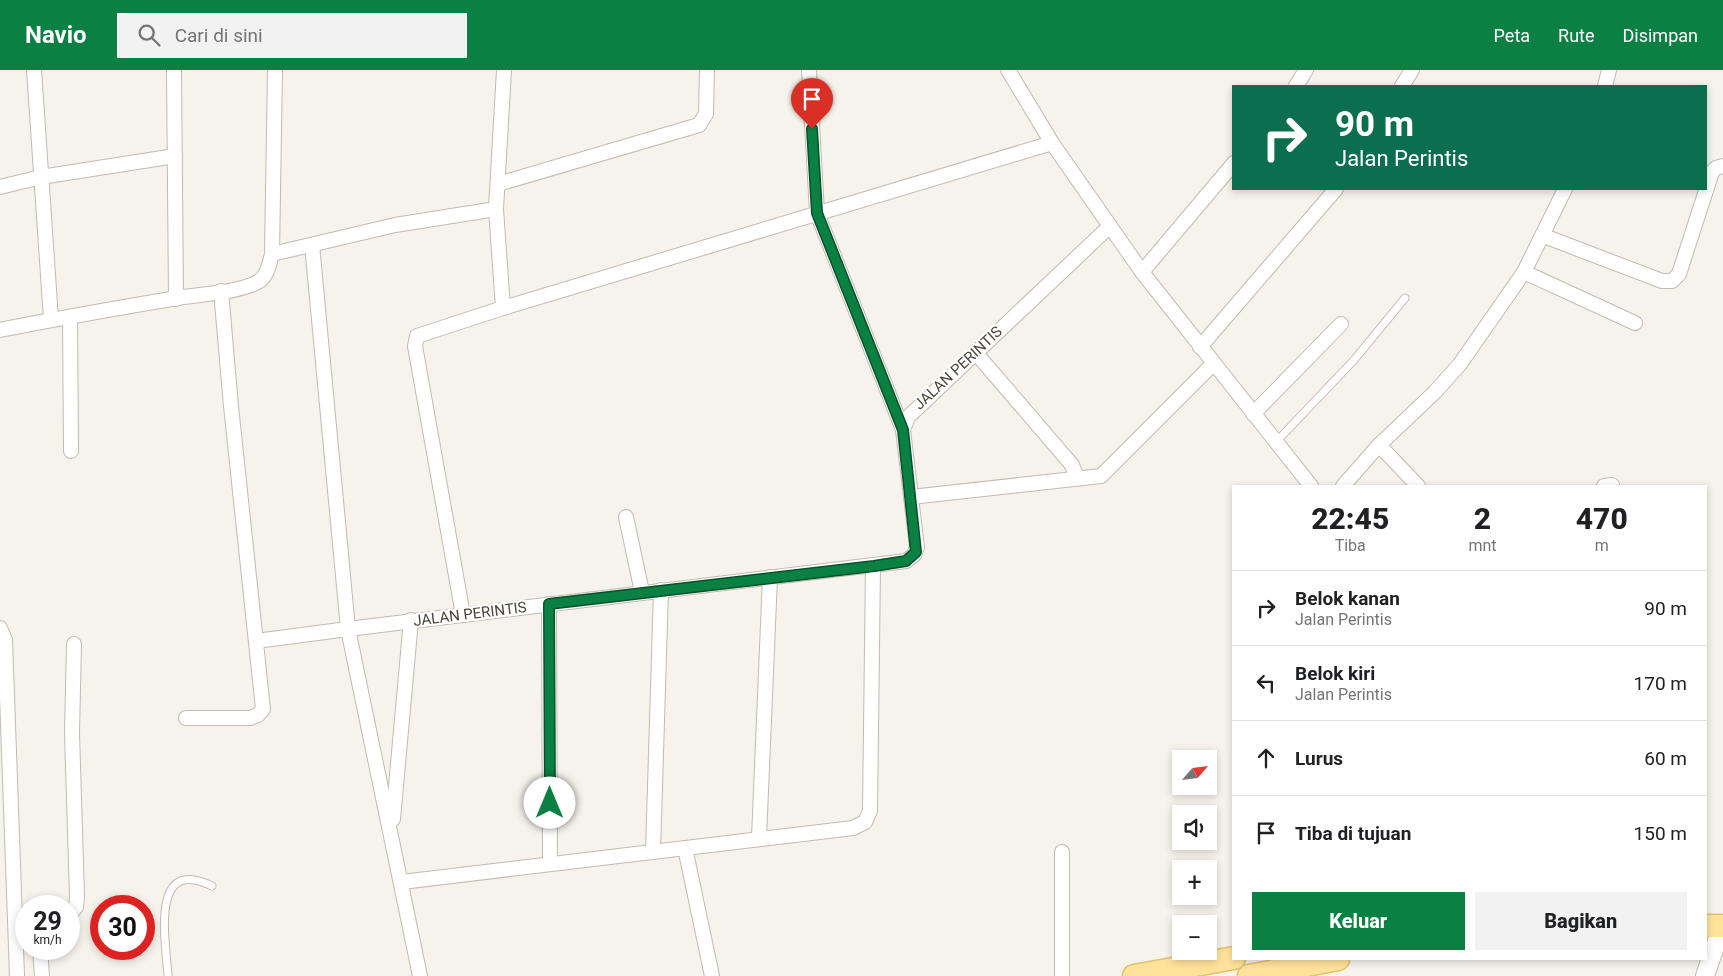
<!DOCTYPE html>
<html lang="id">
<meta charset="utf-8">
<style>
:root{--surface:#fff;--page:#f2f2f2;--text:#202124;--muted:#757577;--line:#e0e0e0;--accent:#0b8043}
body{margin:0;font-family:Roboto,sans-serif;background:var(--page);color:var(--text);height:100vh;display:flex;flex-direction:column;font-size:19px;white-space:nowrap}
*{box-sizing:border-box;margin:0}
p{font-size:16px;color:var(--muted)}
.icon{flex:none;width:28px;height:28px;fill:none;stroke:currentColor;stroke-width:2;stroke-linecap:round;stroke-linejoin:round}
.map{position:relative;flex:1;overflow:hidden}
.sheet{position:absolute;left:1232px;top:415px;width:475px;height:475px;display:flex;flex-direction:column;background:var(--surface);border-radius:0px;box-shadow:0 2px 8px #0003}
.sheet>*{flex:none}
.banner{position:absolute;left:1232px;top:15px;width:475px;height:105px;border-radius:0px;box-shadow:0 2px 8px #0003;background:#0b6e4f;color:#fff;overflow:hidden}
.needle{width:32px;rotate:62deg}
.controls{position:absolute;left:1172px;top:680px;display:grid;gap:10px}
.controls a{display:grid;place-items:center;width:45px;height:45px;border-radius:0px;background:var(--surface);box-shadow:0 2px 8px #0003;font-size:25px}
.speed{position:absolute;left:15px;top:825px;display:flex;gap:10px;font-size:25px;font-weight:700;text-align:center}
.speed>*{display:grid;place-content:center;width:65px;height:65px;border-radius:50%;background:var(--surface);box-shadow:0 2px 8px #0003;line-height:1}
.speed small{font-size:12px;font-weight:400}
.speed .limit{border:8px solid #d22;background:#fff;color:#111}
.pin{position:absolute;display:grid;place-items:center;width:42px;height:42px;color:#fff;margin:-51px -21px;border-radius:50% 50% 50% 0;rotate:-45deg;box-shadow:0 0 5px #0007}
.pin .icon{rotate:45deg}
.me{position:absolute;width:55px;margin:-28px;rotate:0deg;stroke-linejoin:round;filter:drop-shadow(0 0 4px #0008)}
.turn{display:flex;align-items:center;gap:18px;height:105px;padding:0 20px;font-size:22px}
.turn .icon{width:65px;height:65px;stroke-width:2.5}
.turn b{display:block;font-size:35px;line-height:42px}
.eta{display:flex;justify-content:space-evenly;align-items:center;height:85px;text-align:center}
.eta b{font-size:30px;font-weight:800;line-height:35px}
.action{display:flex;gap:10px;margin-top:auto;padding:10px 20px}
.action a{flex:1;height:58px;border-radius:0px;background:var(--accent);color:#fff;font-size:20px;font-weight:800;line-height:58px;text-align:center}
.action a+a{background:var(--page);color:var(--text)}
ul{padding:0;list-style:none}
li{display:flex;align-items:center;gap:15px;height:75px;padding:0 20px;border-top:1px solid var(--line)}
li div{flex:1}
li b{display:block;font-size:19px}
li em{font-style:normal}
header{display:flex;align-items:center;gap:30px;box-sizing:border-box;height:70px;padding:0 25px;background:var(--accent);color:#fff}
header strong{font-size:24px}
nav{display:flex;gap:28px;margin-inline-start:auto;font-size:18px}
.search{width:350px;height:45px;background:var(--page);display:flex;align-items:center;gap:12px;box-sizing:border-box;padding:0 18px;border-radius:0px;color:var(--muted);font-size:19px}
.map>svg:first-child{display:block}
.lines{fill:none;stroke-linecap:round;stroke-linejoin:round}
.service-casing{stroke:#c2bbae;stroke-width:9}
.minor-casing{stroke:#c2bbae;stroke-width:16}
.tertiary-casing{stroke:#c2bbae;stroke-width:20}
.primary-casing{stroke:#e6c16a;stroke-width:25}
.service{stroke:#fff;stroke-width:7}
.minor{stroke:#fff;stroke-width:14}
.tertiary{stroke:#fff;stroke-width:18}
.primary{stroke:#ffe39c;stroke-width:22}
.route-casing{stroke:#07532c;stroke-width:12}
.route{stroke:#0b8043;stroke-width:9}
.labels{text-anchor:middle;dominant-baseline:central;stroke-width:4.5;stroke-linejoin:round;paint-order:stroke}
.street-label{font-size:15px;fill:#4b4439;stroke:#fff}
</style>
<header>
<strong>Navio</strong>
<div class="search"><svg class="icon" aria-label="search" viewBox="0 0 24 24"><circle cx="10" cy="10" r="6"/><path d="M15 15l6 6"/></svg>Cari di sini</div>
<nav><a>Peta</a><a>Rute</a><a>Disimpan</a></nav>
</header>
<div class="map">
<svg width="1723" height="906" viewBox="0 0 1723 906">
<rect width="100%" height="100%" fill="#f6f3ec"/>
<g class="lines">
<defs>
<g id="service">
<path d="M1276 372 1354 290 1405 228"/>
<path d="M168 906C166 872 149 785 212 816"/>
</g>
<g id="minor">
<path d="M34 0 51 249"/>
<path d="M174 0 176 229"/>
<path d="M809 0 817 143 903 360"/>
<path d="M1008 0 1052 73 1142 202 1311 416"/>
<path d="M1296 16 1306 0"/>
<path d="M1402 16 1412 0"/>
<path d="M1605 16 1609 0"/>
<path d="M498 114 699 55 706 44 707 0"/>
<path d="M0 117 41 107 175 86"/>
<path d="M1544 166 1662 211H1672L1679 204 1712 102 1716 98 1723 96"/>
<path d="M272 184 395 155 496 139"/>
<path d="M1142 202 1234 93"/>
<path d="M1524 202 1635 253"/>
<path d="M503 238 496 139 504 0"/>
<path d="M70 247 71 381"/>
<path d="M0 260C59 248 118 238 177 228 200 224 234 223 256 213 267 208 269 195 272 184L275 0"/>
<path d="M1200 277 1336 119"/>
<path d="M975 282 1072 395 1077 408"/>
<path d="M1253 344 1341 254"/>
<path d="M1379 375 1418 416"/>
<path d="M1343 416 1379 375 1435 322 1460 294 1524 202 1565 119"/>
<path d="M1604 416 1612 415"/>
<path d="M911 427 1101 406 1213 294"/>
<path d="M626 447 642 522"/>
<path d="M549 534 550 793"/>
<path d="M463 545 415 276 417 266 503 238 1052 73"/>
<path d="M0 558 5 570 17 906"/>
<path d="M256 571 348 559 312 175"/>
<path d="M186 648H250L258 645 263 639 231 336 221 221"/>
<path d="M393 749 411 550"/>
<path d="M759 768 770 507"/>
<path d="M685 778 712 906"/>
<path d="M653 782 661 520"/>
<path d="M402 812 853 758 865 752 870 741 873 496"/>
<path d="M69 845 76 837 77 826 72 663 74 574"/>
<path d="M40 879 42 906"/>
<path d="M420 906 348 559 906 491 914 485 917 477 903 360 908 347 1110 156"/>
<path d="M1062 906V782"/>
</g>
<path id="tertiary" d="M1705 906 1722 856"/>
<g id="primary">
<path d="M1706 856H1723"/>
<path d="M1134 906 1234 888"/>
<path d="M1249 906 1338 889"/>
</g>
</defs>
<use href="#service" class="service-casing"/>
<use href="#minor" class="minor-casing"/>
<use href="#tertiary" class="tertiary-casing"/>
<use href="#primary" class="primary-casing"/>
<use href="#service" class="service"/>
<use href="#minor" class="minor"/>
<use href="#tertiary" class="tertiary"/>
<use href="#primary" class="primary"/>
</g>
<g class="lines">
<defs>
<path id="route" d="M550 733 549 534 874 496 906 491 916 482 903 360 817 143 812 59"/>
</defs>
<use href="#route" class="route-casing"/>
<use href="#route" class="route"/>
</g>
<g class="labels">
<g class="street-label">
<text transform="translate(958 298) rotate(-43)">JALAN PERINTIS</text>
<text transform="translate(470 544) rotate(-7)">JALAN PERINTIS</text>
</g>
</g>
</svg>
<div class="controls">
<a><svg class="needle" viewBox="-14 -14 28 28"><path d="M0-13l5 13h-10z" fill="#e53935"/><path d="M0 13l5-13h-10z" fill="#757577"/></svg></a>
<a><svg class="icon" aria-label="sound" viewBox="0 0 24 24"><path d="M4 9h4l5-4v14l-5-4H4zM17 9q2 3 0 6"/></svg></a>
<a>+</a>
<a>−</a>
</div>
<div class="speed"><div>29<small>km/h</small></div><div class="limit">30</div></div>
<div class="pin" style="left:812px;top:59px;background:#d93025"><svg class="icon" aria-label="arrive" viewBox="0 0 24 24"><path d="M6 21V4h12l-3 4 3 4H6"/></svg></div>
<svg class="me" style="left:550px;top:733px" viewBox="-20 -20 40 40"><circle r="19" fill="#fff"/><path d="M0-13L10 11 0 6-10 11z" fill="#0b8043"/></svg>
<div class="banner">
<div class="turn"><svg class="icon" aria-label="right" viewBox="0 0 24 24"><path d="M7 20v-9h11M14 6l5 5-5 5"/></svg><div><b>90 m</b>Jalan Perintis</div></div>
</div>
<section class="sheet">
<div class="eta">
<div><b>22:45</b><p>Tiba</p></div>
<div><b>2</b><p>mnt</p></div>
<div><b>470</b><p>m</p></div>
</div>
<ul>
<li><svg class="icon" aria-label="right" viewBox="0 0 24 24"><path d="M7 20v-9h11M14 6l5 5-5 5"/></svg><div><b>Belok kanan</b><p>Jalan Perintis</p></div><em>90 m</em></li>
<li><svg class="icon" aria-label="left" viewBox="0 0 24 24"><path d="M17 20v-9H6M10 6l-5 5 5 5"/></svg><div><b>Belok kiri</b><p>Jalan Perintis</p></div><em>170 m</em></li>
<li><svg class="icon" aria-label="ahead" viewBox="0 0 24 24"><path d="M12 20V5M6 11l6-6 6 6"/></svg><div><b>Lurus</b></div><em>60 m</em></li>
<li><svg class="icon" aria-label="arrive" viewBox="0 0 24 24"><path d="M6 21V4h12l-3 4 3 4H6"/></svg><div><b>Tiba di tujuan</b></div><em>150 m</em></li>
</ul>
<div class="action"><a>Keluar</a><a>Bagikan</a></div>
</section>
</div>
